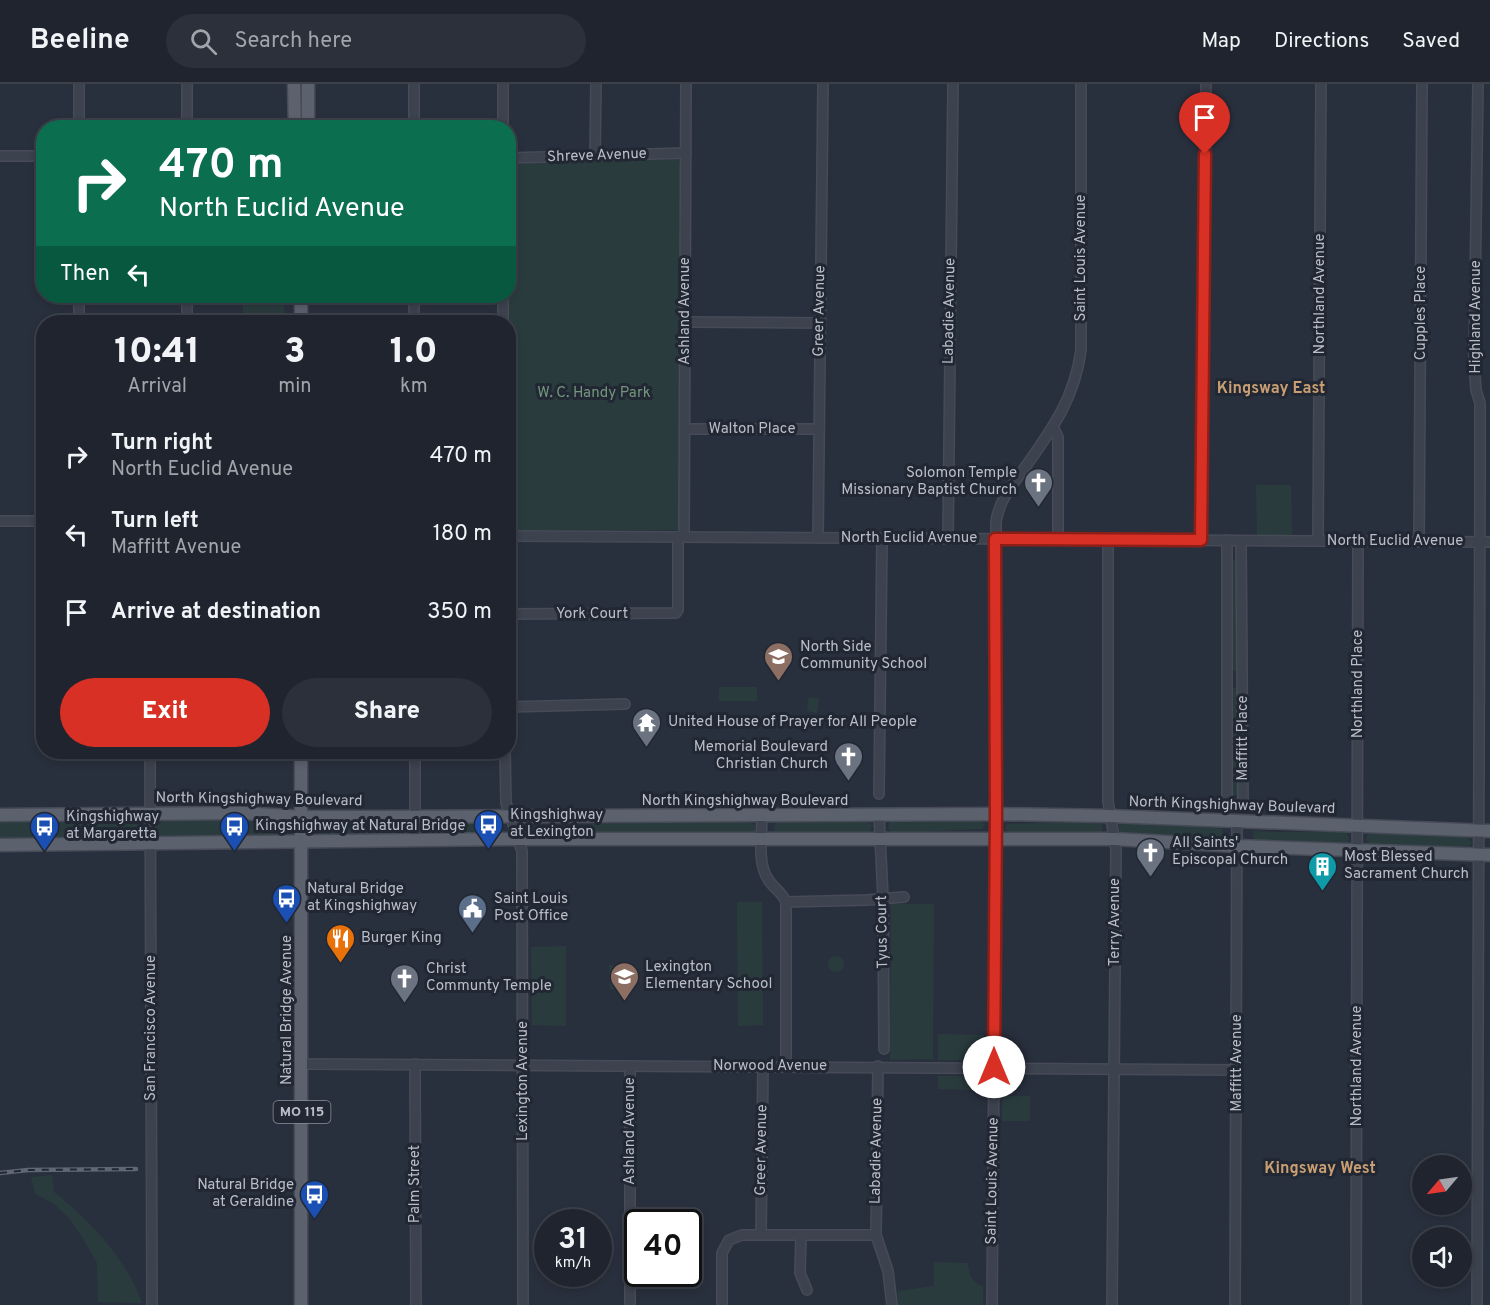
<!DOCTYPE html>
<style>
:root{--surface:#1f242e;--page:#2c303a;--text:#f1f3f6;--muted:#a1a4aa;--line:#3c414a;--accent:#d93025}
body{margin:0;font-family:Overpass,sans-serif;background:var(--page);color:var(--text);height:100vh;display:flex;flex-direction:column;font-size:22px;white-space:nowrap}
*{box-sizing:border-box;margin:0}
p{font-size:20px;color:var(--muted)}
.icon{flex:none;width:33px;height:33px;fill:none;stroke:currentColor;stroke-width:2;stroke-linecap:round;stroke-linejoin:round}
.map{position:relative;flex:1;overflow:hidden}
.sheet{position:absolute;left:36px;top:231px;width:480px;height:444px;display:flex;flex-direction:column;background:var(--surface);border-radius:24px;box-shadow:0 3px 9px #0003,0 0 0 2px var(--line)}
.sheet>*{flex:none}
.top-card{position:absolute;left:36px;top:36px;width:480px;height:183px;border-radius:24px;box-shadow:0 3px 9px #0003,0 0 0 2px var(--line);background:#0b6e4f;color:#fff;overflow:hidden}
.needle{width:39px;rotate:241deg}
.controls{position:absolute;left:1412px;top:1071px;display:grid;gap:12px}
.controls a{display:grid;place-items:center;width:60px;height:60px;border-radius:50%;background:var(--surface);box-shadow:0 3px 9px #0003,0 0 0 2px var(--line);font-size:30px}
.speed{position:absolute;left:534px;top:1125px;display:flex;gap:12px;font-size:30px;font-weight:700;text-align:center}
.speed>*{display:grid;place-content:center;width:78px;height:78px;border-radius:50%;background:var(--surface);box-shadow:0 3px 9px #0003,0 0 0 2px var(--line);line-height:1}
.speed small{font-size:15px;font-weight:400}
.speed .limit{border:3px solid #111;border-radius:9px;background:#fff;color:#111}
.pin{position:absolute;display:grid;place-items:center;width:51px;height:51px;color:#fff;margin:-62px -26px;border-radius:50% 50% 50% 0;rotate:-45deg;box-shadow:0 0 6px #0007}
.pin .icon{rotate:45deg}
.me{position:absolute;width:66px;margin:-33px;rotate:0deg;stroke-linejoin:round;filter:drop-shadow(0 0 4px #0008)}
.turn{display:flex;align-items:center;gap:21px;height:126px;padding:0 24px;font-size:27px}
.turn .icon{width:78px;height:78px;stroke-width:2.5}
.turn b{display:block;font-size:42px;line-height:51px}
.then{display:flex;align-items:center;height:57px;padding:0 24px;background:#0003;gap:12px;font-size:22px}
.eta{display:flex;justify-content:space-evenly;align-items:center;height:102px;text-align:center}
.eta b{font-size:36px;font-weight:800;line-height:42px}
.primary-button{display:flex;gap:12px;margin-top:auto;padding:12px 24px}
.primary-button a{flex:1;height:69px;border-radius:36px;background:var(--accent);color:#fff;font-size:24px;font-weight:800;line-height:69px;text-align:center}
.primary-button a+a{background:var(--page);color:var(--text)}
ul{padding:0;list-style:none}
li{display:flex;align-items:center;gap:18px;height:78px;padding:0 24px}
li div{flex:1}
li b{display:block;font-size:22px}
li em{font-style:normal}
header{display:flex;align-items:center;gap:36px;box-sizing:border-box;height:84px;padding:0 30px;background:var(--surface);border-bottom:2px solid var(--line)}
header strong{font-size:28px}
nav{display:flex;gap:33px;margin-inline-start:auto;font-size:21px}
.search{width:420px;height:54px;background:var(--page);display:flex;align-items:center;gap:15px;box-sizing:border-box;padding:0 21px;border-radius:33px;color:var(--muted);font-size:22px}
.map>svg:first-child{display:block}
.green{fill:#2a3b3e}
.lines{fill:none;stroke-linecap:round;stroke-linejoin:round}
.minor-casing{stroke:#464b57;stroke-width:12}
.major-casing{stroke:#464b57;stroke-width:15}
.minor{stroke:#3c424e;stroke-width:9}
.major{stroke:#5b616d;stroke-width:12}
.rail-casing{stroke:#5f6674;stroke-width:4.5}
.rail{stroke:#212733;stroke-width:2;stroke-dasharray:7;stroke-linecap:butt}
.route-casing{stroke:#8d1f18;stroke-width:15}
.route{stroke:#d93025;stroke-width:10}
.labels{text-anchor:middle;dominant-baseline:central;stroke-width:6;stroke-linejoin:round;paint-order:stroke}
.shield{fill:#212733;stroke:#8b919b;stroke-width:1.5}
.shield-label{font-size:14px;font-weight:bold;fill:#b9bec8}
.street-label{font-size:15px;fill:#b9bec8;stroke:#212733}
.park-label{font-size:15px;fill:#73967d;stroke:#212733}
.poi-label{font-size:15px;fill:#b9bec8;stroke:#212733;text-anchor:start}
.neighbourhood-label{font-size:16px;font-weight:bold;fill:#c99e73;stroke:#212733}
</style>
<header>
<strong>Beeline</strong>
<div class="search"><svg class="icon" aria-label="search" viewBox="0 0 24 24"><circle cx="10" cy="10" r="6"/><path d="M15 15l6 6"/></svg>Search here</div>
<nav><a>Map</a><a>Directions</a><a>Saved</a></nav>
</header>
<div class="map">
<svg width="1490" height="1221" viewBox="0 0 1490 1221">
<rect width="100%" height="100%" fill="#29303d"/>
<g class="green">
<path d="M676 74 681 79 679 446 511 447 509 445 508 82 511 80Z"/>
<rect x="243" y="212" width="41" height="26"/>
<path d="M1256 401H1291L1292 451 1257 452Z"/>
<path d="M1231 476H1237V587H1230Z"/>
<rect x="719" y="603" width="38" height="14"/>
<rect x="1231" y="604" width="6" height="107"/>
<path d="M812 613 819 615 817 629 807 627 808 614Z"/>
<path d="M259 736 279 739 283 744 282 750 173 754 162 753 156 749V742L163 737Z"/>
<path d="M134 737 140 741 141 748 137 753 0 755V738Z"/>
<path d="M866 737 872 741 870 748 867 749 777 750 774 745 775 740 777 738Z"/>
<path d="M891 737H981L985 741 982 745 892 749 888 744 889 739Z"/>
<path d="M749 738 755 741V747L752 750H529L528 748 534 743H577L598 739Z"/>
<path d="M1066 738H1098L1101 739 1103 745 1100 749H1095L1009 748 1005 745 1007 740Z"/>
<path d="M1123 738 1219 743 1222 744 1224 751 1220 755 1122 750 1119 746V741Z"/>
<path d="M401 740 407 742 406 751 322 753 319 750 320 743H367Z"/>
<path d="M425 740H496L500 742 497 748H458L427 752 422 745Z"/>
<path d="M1253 747C1285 749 1315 747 1347 748L1349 756 1345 760 1254 756Z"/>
<path d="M1371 749 1467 753 1472 759 1468 765 1371 761 1366 756 1367 751Z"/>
<path d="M737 818H762L763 941 738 942Z"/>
<path d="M891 820H934L933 975 890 976Z"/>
<path d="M566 862V942L532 941 531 863Z"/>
<circle cx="836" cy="880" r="8"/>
<path d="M609 881 620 883V905H610Z"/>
<path d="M938 950 984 951 983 977 938 976Z"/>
<path d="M938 992H982V1006L938 1005Z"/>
<rect x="1002" y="1012" width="28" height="25"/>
<path d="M52 1091 54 1108C89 1135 127 1176 142 1219L98 1218 97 1179 82 1153 69 1134 53 1119 35 1110 31 1093Z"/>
<path d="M934 1178 968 1179C969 1190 971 1198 983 1202V1221H898V1207L934 1202Z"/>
</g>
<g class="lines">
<defs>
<g id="minor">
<path d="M79 44V0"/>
<path d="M187 44V0"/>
<path d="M414 44V0"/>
<path d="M503 44V0"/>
<path d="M0 72H44"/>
<path d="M595 72 596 0"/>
<path d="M508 74 686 69"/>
<path d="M503 212V238"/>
<path d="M79 238V212"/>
<path d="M187 238V212"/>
<path d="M414 238V212"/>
<path d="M686 238 819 239"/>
<path d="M1053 343 1058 353V455"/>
<path d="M685 345H819"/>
<path d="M0 437H44"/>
<path d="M508 452 1490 458"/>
<path d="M684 453 686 0"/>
<path d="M818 454 823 0"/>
<path d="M948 455 953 0"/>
<path d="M1108 456V717L1116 766 1112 1221"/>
<path d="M1201 456 1206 0"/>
<path d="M1227 456V714L1230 719 1235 722 1240 720 1243 716 1241 457"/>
<path d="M1318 457 1321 0"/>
<path d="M1419 458 1422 0"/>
<path d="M508 530 676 529 678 526V453"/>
<path d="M508 623 625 620"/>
<path d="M150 668 152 1221"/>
<path d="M415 668V757"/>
<path d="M505 668 506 719 522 767 523 1221"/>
<path d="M879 710 882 454"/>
<path d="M879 731 883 814 884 965"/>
<path d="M762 732C762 751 757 779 768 795 773 804 782 808 786 818V982"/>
<path d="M786 818 867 816 904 813"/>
<path d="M302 980 1237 986"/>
<path d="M415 980 416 1221"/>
<path d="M878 982 876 1151 888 1187 892 1221"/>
<path d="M761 1150 763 982"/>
<path d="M801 1152 800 1189 807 1206"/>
<path d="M630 1221V982"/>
<path d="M722 1221V1169L729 1156 742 1151H876"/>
<path d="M992 1221 996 730V438C999 416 1013 400 1026 382 1053 344 1075 313 1081 266V0"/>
<path d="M1235 1221 1237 737"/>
<path d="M1356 1221 1358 457"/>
<path d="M1477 1221 1480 398V319L1476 306 1474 280 1478 0"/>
</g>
<g id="major">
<path d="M294 0 295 44"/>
<path d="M308 44V0"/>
<path d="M301 238V212"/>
<path d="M301 668V1221"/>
<path d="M0 731 244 729 301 733H374L996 730 1110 732 1490 747"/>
<path d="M0 761 518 755H1115L1237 762 1490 771"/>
</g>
</defs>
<use href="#minor" class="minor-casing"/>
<use href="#major" class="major-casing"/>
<use href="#minor" class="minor"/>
<use href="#major" class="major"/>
<defs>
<path id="rail" d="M0 1089 28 1086 136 1085"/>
</defs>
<use href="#rail" class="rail-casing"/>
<use href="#rail" class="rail"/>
</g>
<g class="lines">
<defs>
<path id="route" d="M994 983 996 730 995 455 1201 456 1205 70"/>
</defs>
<use href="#route" class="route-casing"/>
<use href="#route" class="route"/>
</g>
<defs>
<symbol id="church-pin" viewBox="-11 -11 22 30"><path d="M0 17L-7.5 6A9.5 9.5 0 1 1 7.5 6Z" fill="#6b7280" stroke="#212733"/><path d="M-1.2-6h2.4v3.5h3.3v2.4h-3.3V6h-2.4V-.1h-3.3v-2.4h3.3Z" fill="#fff"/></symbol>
<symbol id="school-pin" viewBox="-11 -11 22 30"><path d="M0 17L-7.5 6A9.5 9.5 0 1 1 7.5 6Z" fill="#8d6e63" stroke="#212733"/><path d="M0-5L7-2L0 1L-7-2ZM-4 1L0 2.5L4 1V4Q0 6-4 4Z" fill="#fff"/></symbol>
<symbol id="temple-pin" viewBox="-11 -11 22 30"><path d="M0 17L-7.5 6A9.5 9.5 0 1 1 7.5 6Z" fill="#6b7280" stroke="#212733"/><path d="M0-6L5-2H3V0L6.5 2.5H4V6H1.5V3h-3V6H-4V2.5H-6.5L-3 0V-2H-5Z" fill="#fff"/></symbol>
<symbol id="bus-pin" viewBox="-11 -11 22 30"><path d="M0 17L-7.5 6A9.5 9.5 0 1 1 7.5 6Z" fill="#1a4fb4" stroke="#212733"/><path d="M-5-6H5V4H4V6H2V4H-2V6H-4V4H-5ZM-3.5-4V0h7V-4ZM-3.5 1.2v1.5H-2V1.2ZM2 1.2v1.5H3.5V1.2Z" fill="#fff"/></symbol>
<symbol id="building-pin" viewBox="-11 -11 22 30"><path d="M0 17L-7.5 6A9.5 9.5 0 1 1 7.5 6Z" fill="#0f9aa8" stroke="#212733"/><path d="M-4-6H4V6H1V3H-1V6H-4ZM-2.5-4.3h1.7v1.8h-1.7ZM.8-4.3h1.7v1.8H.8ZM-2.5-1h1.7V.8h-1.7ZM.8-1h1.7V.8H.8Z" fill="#fff"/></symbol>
<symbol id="civic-pin" viewBox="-11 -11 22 30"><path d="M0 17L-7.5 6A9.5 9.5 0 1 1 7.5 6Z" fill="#5c6f8a" stroke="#212733"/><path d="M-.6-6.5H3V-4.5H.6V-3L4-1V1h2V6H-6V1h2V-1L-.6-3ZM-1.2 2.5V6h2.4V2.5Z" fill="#fff"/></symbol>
<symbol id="restaurant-pin" viewBox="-11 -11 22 30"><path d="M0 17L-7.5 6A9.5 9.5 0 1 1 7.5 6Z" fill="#e8710a" stroke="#212733"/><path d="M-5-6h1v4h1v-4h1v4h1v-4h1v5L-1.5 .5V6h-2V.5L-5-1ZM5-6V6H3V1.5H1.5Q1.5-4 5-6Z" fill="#fff"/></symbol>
</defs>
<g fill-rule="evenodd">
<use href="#church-pin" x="1022" y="382" width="33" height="45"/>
<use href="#school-pin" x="762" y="556" width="33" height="45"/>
<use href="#temple-pin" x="630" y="622" width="33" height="45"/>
<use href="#church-pin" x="832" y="656" width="33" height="45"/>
<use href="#bus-pin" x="472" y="724" width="33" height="45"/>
<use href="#bus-pin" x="28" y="726" width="33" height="45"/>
<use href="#bus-pin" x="218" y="726" width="33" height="45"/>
<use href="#church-pin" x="1134" y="752" width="33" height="45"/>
<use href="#building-pin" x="1306" y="766" width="33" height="45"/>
<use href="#bus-pin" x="270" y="798" width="33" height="45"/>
<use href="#civic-pin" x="456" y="808" width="33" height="45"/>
<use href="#restaurant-pin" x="324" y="838" width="33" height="45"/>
<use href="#school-pin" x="608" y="876" width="33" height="45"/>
<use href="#church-pin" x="388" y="878" width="33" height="45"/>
<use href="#bus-pin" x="298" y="1094" width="33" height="45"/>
</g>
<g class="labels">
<rect class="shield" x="273.5" y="1017" width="57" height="22" rx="4.5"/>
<g class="shield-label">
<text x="302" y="1028">MO 115</text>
</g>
<g class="street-label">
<text transform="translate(597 72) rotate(-2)">Shreve Avenue</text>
<text transform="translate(1081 174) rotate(-90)">Saint Louis Avenue</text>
<text transform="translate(1320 210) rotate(-90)">Northland Avenue</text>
<text transform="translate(685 227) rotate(-90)">Ashland Avenue</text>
<text transform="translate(820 227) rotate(-89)">Greer Avenue</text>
<text transform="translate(950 227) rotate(-89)">Labadie Avenue</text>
<text transform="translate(1421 229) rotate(-90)">Cupples Place</text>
<text transform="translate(1476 233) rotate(-90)">Highland Avenue</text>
<text x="752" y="345">Walton Place</text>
<text x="909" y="454">North Euclid Avenue</text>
<text x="1395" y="457">North Euclid Avenue</text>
<text x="592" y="530">York Court</text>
<text transform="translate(1358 600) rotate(-90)">Northland Place</text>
<text transform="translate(1243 654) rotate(-90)">Maffitt Place</text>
<text transform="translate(259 716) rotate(1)">North Kingshighway Boulevard</text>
<text x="745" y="717">North Kingshighway Boulevard</text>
<text transform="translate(1232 722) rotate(2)">North Kingshighway Boulevard</text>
<text transform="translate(1115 838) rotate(-90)">Terry Avenue</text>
<text transform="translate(883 848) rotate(-91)">Tyus Court</text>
<text transform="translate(287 926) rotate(-90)">Natural Bridge Avenue</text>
<text transform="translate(151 944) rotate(-90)">San Francisco Avenue</text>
<text transform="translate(1237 979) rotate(-90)">Maffitt Avenue</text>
<text x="770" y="982">Norwood Avenue</text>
<text transform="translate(1357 982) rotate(-90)">Northland Avenue</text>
<text transform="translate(523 997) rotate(-90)">Lexington Avenue</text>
<text transform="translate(630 1047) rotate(-90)">Ashland Avenue</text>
<text transform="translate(762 1066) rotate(-89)">Greer Avenue</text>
<text transform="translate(877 1067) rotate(-89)">Labadie Avenue</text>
<text transform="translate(993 1097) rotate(-89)">Saint Louis Avenue</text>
<text transform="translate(415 1100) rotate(-90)">Palm Street</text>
</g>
<g class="park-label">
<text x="594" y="309">W. C. Handy Park</text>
</g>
<g class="poi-label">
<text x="1017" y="389" text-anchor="end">Solomon Temple<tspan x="1017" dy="17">Missionary Baptist Church</tspan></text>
<text x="800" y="563">North Side<tspan x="800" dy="17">Community School</tspan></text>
<text x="668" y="638">United House of Prayer for All People</text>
<text x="828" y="663" text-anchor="end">Memorial Boulevard<tspan x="828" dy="17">Christian Church</tspan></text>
<text x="510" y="731">Kingshighway<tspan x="510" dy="17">at Lexington</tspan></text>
<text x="66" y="733">Kingshighway<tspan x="66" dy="17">at Margaretta</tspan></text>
<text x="255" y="742">Kingshighway at Natural Bridge</text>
<text x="1172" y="759">All Saints'<tspan x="1172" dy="17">Episcopal Church</tspan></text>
<text x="1344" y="773">Most Blessed<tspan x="1344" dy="17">Sacrament Church</tspan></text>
<text x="307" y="805">Natural Bridge<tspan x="307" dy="17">at Kingshighway</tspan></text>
<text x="494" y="815">Saint Louis<tspan x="494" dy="17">Post Office</tspan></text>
<text x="361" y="854">Burger King</text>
<text x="645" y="883">Lexington<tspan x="645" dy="17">Elementary School</tspan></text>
<text x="426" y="885">Christ<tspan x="426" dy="17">Communty Temple</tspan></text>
<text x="294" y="1101" text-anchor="end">Natural Bridge<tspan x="294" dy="17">at Geraldine</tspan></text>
</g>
<g class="neighbourhood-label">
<text x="1271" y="305">Kingsway East</text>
<text x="1320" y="1085">Kingsway West</text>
</g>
</g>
</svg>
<div class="controls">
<a><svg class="needle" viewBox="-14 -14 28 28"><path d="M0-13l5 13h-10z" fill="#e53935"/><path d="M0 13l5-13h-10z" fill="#a1a4aa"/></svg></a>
<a><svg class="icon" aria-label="sound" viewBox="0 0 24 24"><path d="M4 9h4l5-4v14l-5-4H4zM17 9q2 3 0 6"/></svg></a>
</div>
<div class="speed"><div>31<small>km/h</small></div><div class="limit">40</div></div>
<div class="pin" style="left:1205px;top:70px;background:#d93025"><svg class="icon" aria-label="arrive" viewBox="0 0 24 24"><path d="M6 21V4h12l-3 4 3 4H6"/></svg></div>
<svg class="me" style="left:994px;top:983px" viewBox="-20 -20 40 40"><circle r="19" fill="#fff"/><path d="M0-13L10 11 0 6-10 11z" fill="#d93025"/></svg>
<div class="top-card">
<div class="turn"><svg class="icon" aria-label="right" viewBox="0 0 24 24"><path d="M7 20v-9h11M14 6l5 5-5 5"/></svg><div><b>470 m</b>North Euclid Avenue</div></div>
<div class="then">Then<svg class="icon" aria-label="left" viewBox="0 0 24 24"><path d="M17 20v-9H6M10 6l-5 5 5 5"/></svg></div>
</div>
<section class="sheet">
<div class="eta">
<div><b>10:41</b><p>Arrival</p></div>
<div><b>3</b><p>min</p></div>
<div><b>1.0</b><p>km</p></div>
</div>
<ul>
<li><svg class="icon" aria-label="right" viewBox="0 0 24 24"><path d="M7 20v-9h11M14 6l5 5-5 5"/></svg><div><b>Turn right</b><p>North Euclid Avenue</p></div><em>470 m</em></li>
<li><svg class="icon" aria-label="left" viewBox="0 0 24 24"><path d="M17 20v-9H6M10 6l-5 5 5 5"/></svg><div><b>Turn left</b><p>Maffitt Avenue</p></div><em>180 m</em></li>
<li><svg class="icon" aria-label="arrive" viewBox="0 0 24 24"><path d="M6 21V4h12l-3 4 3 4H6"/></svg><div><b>Arrive at destination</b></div><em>350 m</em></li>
</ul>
<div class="primary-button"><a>Exit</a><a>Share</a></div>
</section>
</div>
